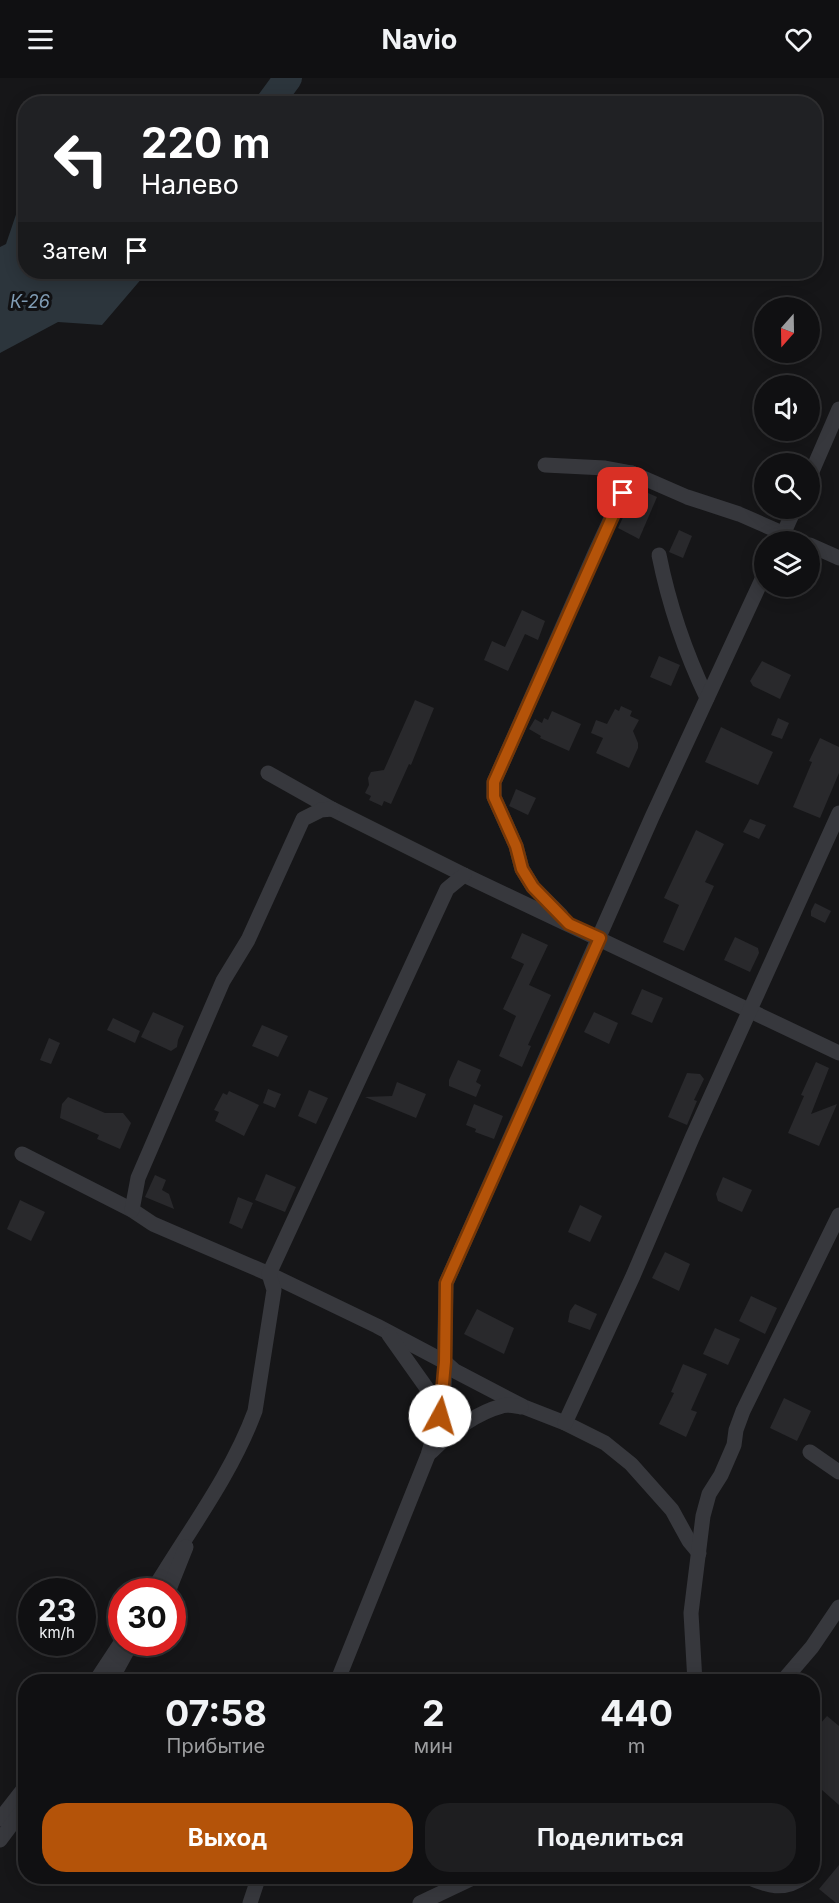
<!DOCTYPE html>
<html lang="ru">
<meta charset="utf-8">
<style>
:root{--surface:#101012;--page:#1e1e20;--text:#f1f3f6;--muted:#9c9d9f;--line:#303032;--accent:#b45309}
body{margin:0;font-family:Inter,sans-serif;background:var(--page);color:var(--text);height:100vh;display:flex;flex-direction:column;font-size:22px;white-space:nowrap}
*{box-sizing:border-box;margin:0}
p{font-size:20px;color:var(--muted)}
.icon{flex:none;width:33px;height:33px;fill:none;stroke:currentColor;stroke-width:2;stroke-linecap:round;stroke-linejoin:round}
.map{position:relative;flex:1;overflow:hidden}
.panel{position:absolute;left:18px;top:1596px;width:802px;height:210px;display:flex;flex-direction:column;background:var(--surface);border-radius:24px;box-shadow:0 3px 15px #0003,0 0 0 2px var(--line)}
.panel>*{flex:none}
.guide{position:absolute;left:18px;top:18px;width:804px;height:183px;border-radius:24px;box-shadow:0 3px 15px #0003,0 0 0 2px var(--line);background:#202124;color:#fff;overflow:hidden}
.needle{width:39px;rotate:200deg}
.controls{position:absolute;left:754px;top:219px;display:grid;gap:12px}
.controls a{display:grid;place-items:center;width:66px;height:66px;border-radius:50%;background:var(--surface);box-shadow:0 3px 15px #0003,0 0 0 2px var(--line);font-size:30px}
.speed{position:absolute;left:18px;top:1500px;display:flex;gap:12px;font-size:30px;font-weight:700;text-align:center}
.speed>*{display:grid;place-content:center;width:78px;height:78px;border-radius:50%;background:var(--surface);box-shadow:0 3px 15px #0003,0 0 0 2px var(--line);line-height:1}
.speed small{font-size:15px;font-weight:400}
.speed .limit{border:9px solid #d22;background:#fff;color:#111}
.pin{position:absolute;display:grid;place-items:center;width:51px;height:51px;color:#fff;margin:-26px;border-radius:12px;box-shadow:0 3px 9px #0006}
.me{position:absolute;width:66px;margin:-33px;rotate:6deg;stroke-linejoin:round;filter:drop-shadow(0 0 4px #0008)}
.turn{display:flex;align-items:center;gap:21px;height:126px;padding:0 24px;font-size:27px}
.turn .icon{width:78px;height:78px;stroke-width:2.5}
.turn b{display:block;font-size:42px;line-height:51px}
.then{display:flex;align-items:center;height:57px;padding:0 24px;background:#0003;gap:12px;font-size:22px}
.eta{display:flex;justify-content:space-evenly;align-items:center;height:102px;text-align:center}
.eta b{font-size:36px;font-weight:700;line-height:42px}
.cta{display:flex;gap:12px;margin-top:auto;padding:12px 24px}
.cta a{flex:1;height:69px;border-radius:24px;background:var(--accent);color:#fff;font-size:24px;font-weight:700;line-height:69px;text-align:center}
.cta a+a{background:var(--page);color:var(--text)}
header{display:flex;justify-content:space-between;align-items:center;height:78px;padding:0 24px;background:var(--surface);font-size:27px;font-weight:700}
.map>svg:first-child{display:block}
.water{fill:#2c353c}
.lines{fill:none;stroke-linecap:round;stroke-linejoin:round}
.river{stroke:#2c353c;stroke-width:28}
.building{fill:#29292c}
.street{stroke:#37383d;stroke-width:15}
.route-casing{stroke:#753606;stroke-width:15}
.route{stroke:#b45309;stroke-width:10}
.labels{text-anchor:middle;dominant-baseline:central;stroke-width:6;stroke-linejoin:round;paint-order:stroke}
.water-label{font-size:18px;font-style:italic;fill:#7f9bb3;stroke:#111113}
</style>
<header><svg class="icon" aria-label="menu" viewBox="0 0 24 24"><path d="M4 6h16M4 12h16M4 18h16"/></svg>Navio<svg class="icon" aria-label="heart" viewBox="0 0 24 24"><path d="M12 20l-8-8c-3-5 5-10 8-4 3-6 11-1 8 4z"/></svg></header>
<div class="map">
<svg width="839" height="1825" viewBox="0 0 839 1825">
<rect width="100%" height="100%" fill="#161618"/>
<path class="water" d="M25 110 26 194H163L143 199 102 247 58 244 0 275V169L6 166Z"/>
<g class="lines">
<path class="river" d="M269 26 288 0"/>
</g>
<g class="building">
<path d="M637 410 657 419 639 461 618 450Z"/>
<path d="M679 452 692 458 683 480 669 474Z"/>
<path d="M522 532 545 543 538 562 525 556 508 593 484 582 492 563 505 569Z"/>
<path d="M659 578 680 587 671 608 650 599Z"/>
<path d="M762 583 791 597 780 621 753 608 750 603Z"/>
<path d="M415 622 434 630 411 687 409 686 391 726 384 723 382 728 369 722 371 718 365 715 369 707 368 700 371 694 384 692Z"/>
<path d="M621 628 632 633 630 638 639 642 633 653 638 665V670L629 690 596 675 603 660 591 655 596 642 607 646 615 631 619 633Z"/>
<path d="M552 633 581 646 569 673 540 660 541 658 529 651 535 641 542 645 544 640 548 642Z"/>
<path d="M778 640 789 645 782 661 771 657Z"/>
<path d="M721 649 773 674 758 707 705 684Z"/>
<path d="M820 660 839 669V695L820 740 793 729 812 684 809 683Z"/>
<path d="M516 711 536 720 528 737 509 728Z"/>
<path d="M750 741 766 747 759 761 743 754Z"/>
<path d="M696 752 724 766 705 804 714 808 684 873 663 864 679 827 664 820Z"/>
<path d="M815 825 831 833 825 845 811 838V833Z"/>
<path d="M522 855 548 867 529 907 551 917 528 967 531 968 522 989 499 978 516 938 503 931 524 886 511 880Z"/>
<path d="M735 859 758 870 759 875 750 894 724 882Z"/>
<path d="M642 911 663 920 652 945 631 936Z"/>
<path d="M153 934 184 948 178 962 177 969 171 973 141 959Z"/>
<path d="M594 934 618 945 609 966 584 954Z"/>
<path d="M113 940 140 953 135 965 107 952Z"/>
<path d="M262 947 288 958 278 979 252 968Z"/>
<path d="M49 960 60 965 51 986 40 982Z"/>
<path d="M458 982 481 992 476 1004 481 1007 476 1019 449 1008V1002Z"/>
<path d="M816 984 829 990 811 1036 837 1026 819 1068 788 1055 804 1018 801 1017Z"/>
<path d="M687 995 700 996 704 1001 694 1022 697 1023 687 1047 668 1039Z"/>
<path d="M397 1004 426 1016 416 1040 365 1019 392 1018Z"/>
<path d="M268 1011 281 1016 275 1030 263 1025Z"/>
<path d="M309 1012 328 1020 316 1046 298 1038Z"/>
<path d="M229 1013 259 1027 244 1058 215 1043 219 1034 214 1032 223 1015 227 1017Z"/>
<path d="M68 1019 105 1035H123L131 1045 120 1071 97 1061 99 1057 60 1040 62 1026Z"/>
<path d="M474 1026 503 1038 494 1061 475 1054 476 1051 466 1047Z"/>
<path d="M266 1096 296 1109 285 1134 255 1122Z"/>
<path d="M155 1097 166 1102 162 1112 169 1116 174 1131 145 1119Z"/>
<path d="M723 1099 752 1112 742 1134 718 1123 716 1116Z"/>
<path d="M238 1119 253 1125 242 1151 229 1145Z"/>
<path d="M20 1122 45 1134 31 1163 7 1151Z"/>
<path d="M580 1127 602 1138 590 1164 568 1154Z"/>
<path d="M665 1174 690 1186 679 1213 652 1200Z"/>
<path d="M751 1218 777 1230 765 1256 739 1243Z"/>
<path d="M575 1226 597 1236 590 1252 568 1244 570 1233Z"/>
<path d="M477 1231 514 1250 504 1276 464 1256Z"/>
<path d="M715 1250 740 1261 728 1287 703 1276Z"/>
<path d="M683 1286 707 1296 691 1332 697 1334 686 1359 659 1346 674 1315 671 1314Z"/>
<path d="M784 1320 811 1333 797 1363 770 1350Z"/>
<path d="M827 1638 839 1648V1727L813 1704V1654Z"/>
<path d="M839 1787V1825H836L819 1811Z"/>
</g>
<g class="lines">
<g class="street">
<path d="M545 387 605 390 632 395 687 419 739 436 803 464"/>
<path d="M810 398 839 331"/>
<path d="M780 463 795 430"/>
<path d="M810 467 839 480"/>
<path d="M659 477C669 527 685 574 707 620"/>
<path d="M268 695 332 731 464 797 839 975"/>
<path d="M561 837 533 809 522 791 516 768 494 719V704L595 475 632 395"/>
<path d="M22 1076 132 1132 153 1146 269 1196 377 1248 445 1284 455 1293 524 1329 565 1345 605 1365 631 1386 672 1432 689 1463 699 1475"/>
<path d="M132 1132 138 1100 223 903 248 862 303 741 321 732 332 731"/>
<path d="M389 1257 433 1319 439 1335"/>
<path d="M565 1345 633 1198 692 1060 839 735"/>
<path d="M431 1374C450 1355 476 1335 502 1328 508 1326 515 1328 521 1329"/>
<path d="M810 1374 839 1394"/>
<path d="M152 1514C187 1455 231 1398 255 1333L274 1212 269 1196 447 811 464 797"/>
<path d="M168 1514 186 1469"/>
<path d="M95 1604 122 1563"/>
<path d="M110 1604 132 1564"/>
<path d="M337 1604 428 1377 440 1338 444 1311 446 1205 652 739 765 495"/>
<path d="M695 1604 691 1535 703 1438 709 1416 721 1397 734 1367 736 1352 743 1333 839 1137"/>
<path d="M782 1604 812 1569 839 1529"/>
<path d="M0 1741 26 1708"/>
<path d="M0 1762 26 1727"/>
<path d="M745 1798C767 1808 784 1814 805 1798"/>
<path d="M250 1825 259 1798"/>
<path d="M420 1825 477 1798"/>
</g>
</g>
<g class="lines">
<defs>
<path id="route" d="M440 1338 445 1284 446 1205 600 860 569 846 533 809 522 791 516 768 494 719V704L623 415"/>
</defs>
<use href="#route" class="route-casing"/>
<use href="#route" class="route"/>
</g>
<g class="labels">
<g class="water-label">
<text x="30" y="223">К-26</text>
</g>
</g>
</svg>
<div class="controls">
<a><svg class="needle" viewBox="-14 -14 28 28"><path d="M0-13l5 13h-10z" fill="#e53935"/><path d="M0 13l5-13h-10z" fill="#9c9d9f"/></svg></a>
<a><svg class="icon" aria-label="sound" viewBox="0 0 24 24"><path d="M4 9h4l5-4v14l-5-4H4zM17 9q2 3 0 6"/></svg></a>
<a><svg class="icon" aria-label="search" viewBox="0 0 24 24"><circle cx="10" cy="10" r="6"/><path d="M15 15l6 6"/></svg></a>
<a><svg class="icon" aria-label="layers" viewBox="0 0 24 24"><path d="M12 4l9 5-9 5-9-5zM3 14l9 5 9-5"/></svg></a>
</div>
<div class="speed"><div>23<small>km/h</small></div><div class="limit">30</div></div>
<div class="pin" style="left:623px;top:415px;background:#d93025"><svg class="icon" aria-label="arrive" viewBox="0 0 24 24"><path d="M6 21V4h12l-3 4 3 4H6"/></svg></div>
<svg class="me" style="left:440px;top:1338px" viewBox="-20 -20 40 40"><circle r="19" fill="#fff"/><path d="M0-13L10 11 0 6-10 11z" fill="#b45309"/></svg>
<div class="guide">
<div class="turn"><svg class="icon" aria-label="left" viewBox="0 0 24 24"><path d="M17 20v-9H6M10 6l-5 5 5 5"/></svg><div><b>220 m</b>Налево</div></div>
<div class="then">Затем<svg class="icon" aria-label="arrive" viewBox="0 0 24 24"><path d="M6 21V4h12l-3 4 3 4H6"/></svg></div>
</div>
<section class="panel">
<div class="eta">
<div><b>07:58</b><p>Прибытие</p></div>
<div><b>2</b><p>мин</p></div>
<div><b>440</b><p>m</p></div>
</div>
<div class="cta"><a>Выход</a><a>Поделиться</a></div>
</section>
</div>
